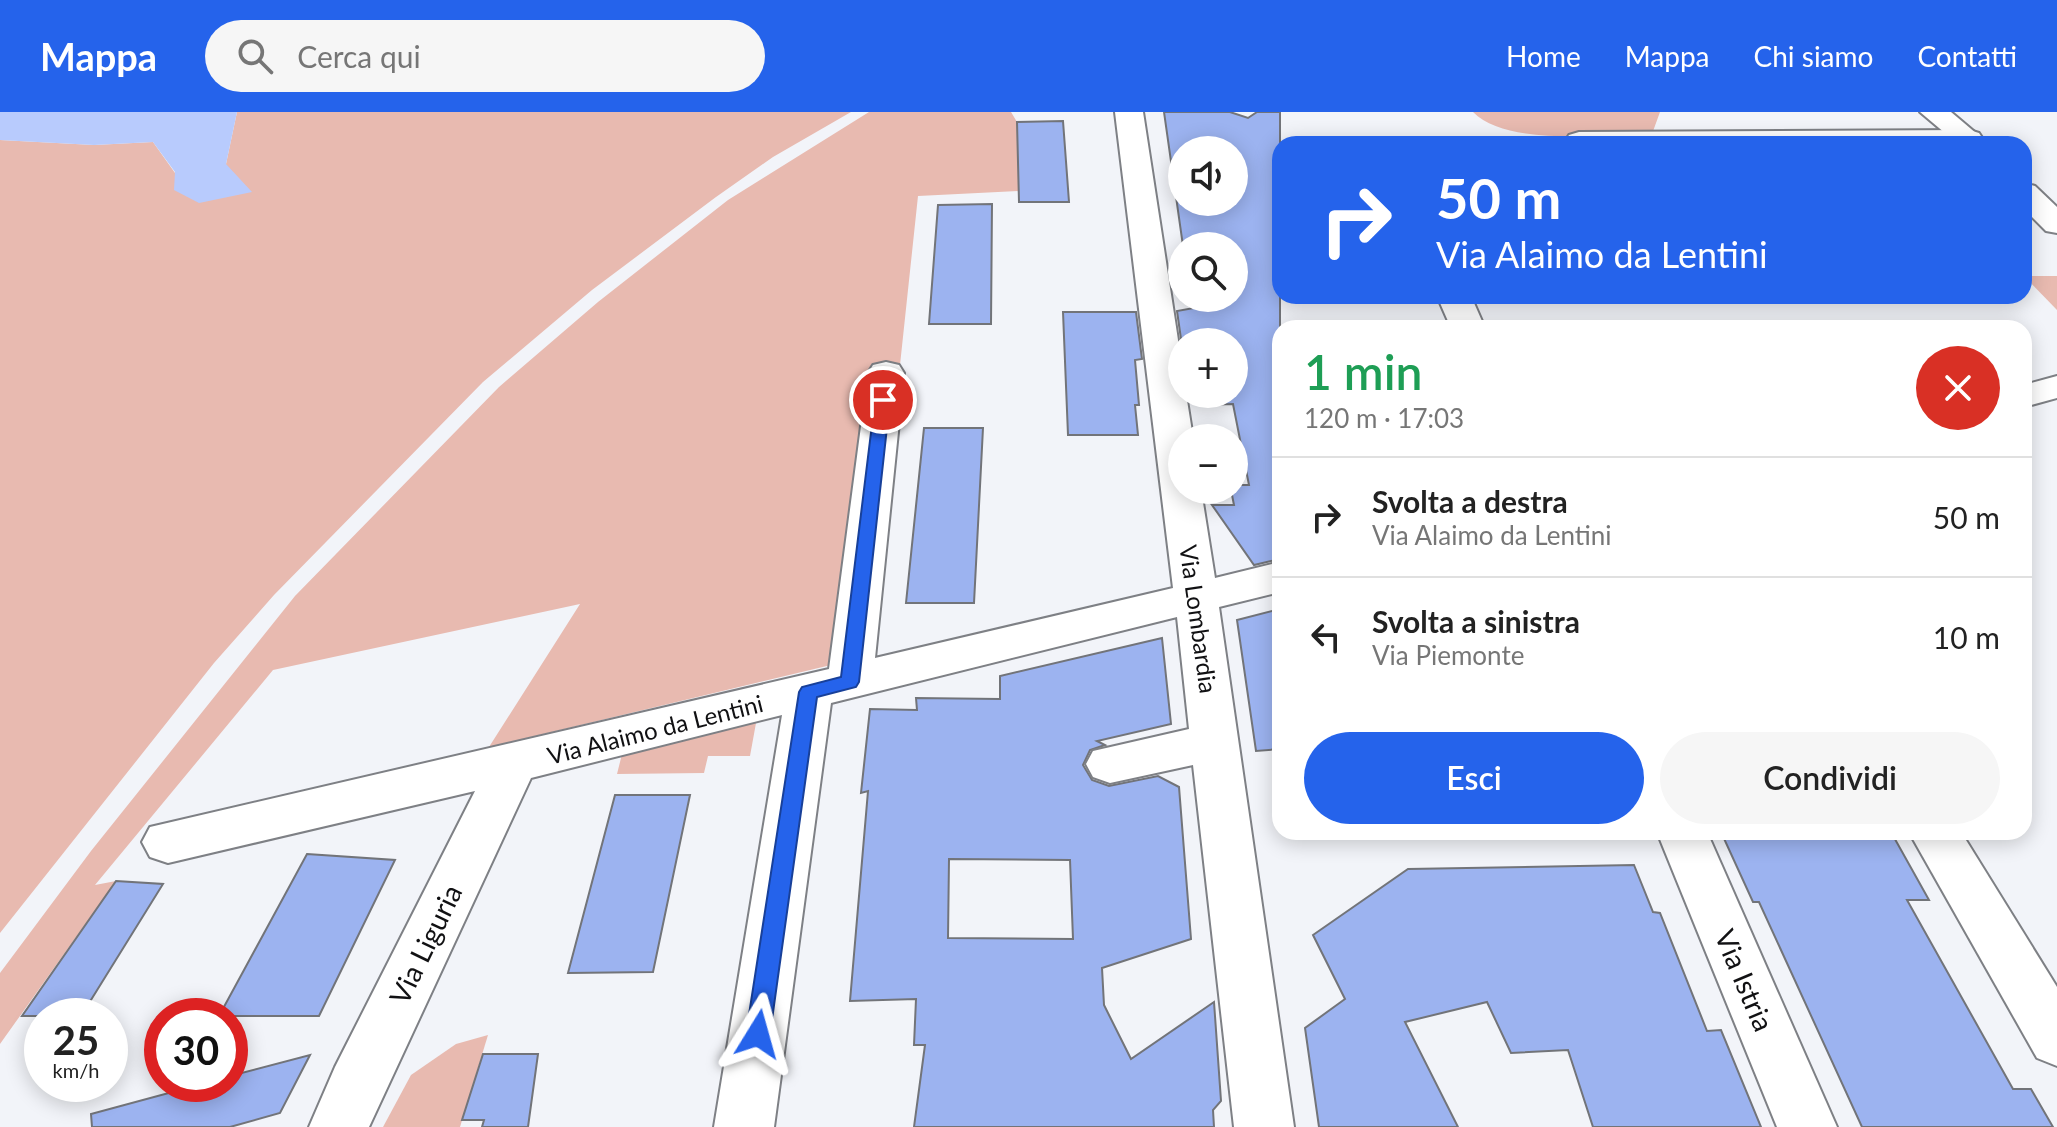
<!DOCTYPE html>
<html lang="it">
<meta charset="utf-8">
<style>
:root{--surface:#fff;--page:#f6f6f6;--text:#222;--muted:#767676;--line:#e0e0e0;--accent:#2563eb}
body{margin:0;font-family:Lato,sans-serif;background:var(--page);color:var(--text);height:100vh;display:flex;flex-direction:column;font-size:30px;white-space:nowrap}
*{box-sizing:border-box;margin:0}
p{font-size:26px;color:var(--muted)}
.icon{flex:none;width:44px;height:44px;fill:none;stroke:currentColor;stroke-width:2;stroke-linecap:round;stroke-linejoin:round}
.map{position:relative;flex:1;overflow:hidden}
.drawer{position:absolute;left:1272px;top:208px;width:760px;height:520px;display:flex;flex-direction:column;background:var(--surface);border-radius:24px;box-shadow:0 4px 20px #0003}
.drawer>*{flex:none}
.top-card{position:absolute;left:1272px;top:24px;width:760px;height:168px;border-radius:24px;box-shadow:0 4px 20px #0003;background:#2563eb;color:#fff;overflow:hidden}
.controls{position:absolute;left:1168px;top:24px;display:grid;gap:16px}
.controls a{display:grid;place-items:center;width:80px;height:80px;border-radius:50%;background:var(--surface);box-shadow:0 4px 20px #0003;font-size:40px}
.speed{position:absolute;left:24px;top:886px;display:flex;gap:16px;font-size:40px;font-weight:700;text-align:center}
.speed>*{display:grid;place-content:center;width:104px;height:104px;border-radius:50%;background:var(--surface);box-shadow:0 4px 20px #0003;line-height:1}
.speed small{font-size:20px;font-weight:400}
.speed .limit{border:12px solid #d22;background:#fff;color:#111}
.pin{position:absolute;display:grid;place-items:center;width:68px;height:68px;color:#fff;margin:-34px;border:4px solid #fff;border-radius:50%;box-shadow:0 2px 8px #0007}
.me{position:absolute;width:88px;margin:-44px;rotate:8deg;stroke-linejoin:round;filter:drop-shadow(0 0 6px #0008)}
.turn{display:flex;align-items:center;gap:28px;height:168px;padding:0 32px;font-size:36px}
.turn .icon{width:104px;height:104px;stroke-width:2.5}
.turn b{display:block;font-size:56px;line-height:68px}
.round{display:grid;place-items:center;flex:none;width:84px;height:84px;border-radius:42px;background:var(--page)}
.headline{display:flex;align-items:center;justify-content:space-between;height:136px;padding:0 32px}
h1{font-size:48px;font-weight:600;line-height:60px;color:#1e9e55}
.cta{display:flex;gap:16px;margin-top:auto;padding:16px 32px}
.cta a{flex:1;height:92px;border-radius:48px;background:var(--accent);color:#fff;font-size:32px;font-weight:600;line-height:92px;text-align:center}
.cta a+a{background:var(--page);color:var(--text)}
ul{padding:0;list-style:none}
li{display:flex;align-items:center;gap:24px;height:120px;padding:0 32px;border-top:2px solid var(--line)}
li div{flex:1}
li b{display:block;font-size:30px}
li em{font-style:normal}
header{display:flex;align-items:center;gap:48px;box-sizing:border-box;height:112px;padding:0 40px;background:var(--accent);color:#fff}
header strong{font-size:38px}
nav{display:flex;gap:44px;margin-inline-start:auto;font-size:28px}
.search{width:560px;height:72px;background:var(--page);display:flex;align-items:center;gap:20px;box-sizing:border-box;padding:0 28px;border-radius:44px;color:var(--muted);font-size:30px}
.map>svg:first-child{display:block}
.green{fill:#e8bab0}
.water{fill:#b8cbfd}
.building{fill:#9cb3f0;stroke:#727479;stroke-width:2;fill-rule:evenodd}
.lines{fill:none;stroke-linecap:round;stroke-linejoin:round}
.minor-casing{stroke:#7e8085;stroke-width:4}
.tertiary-casing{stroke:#7e8085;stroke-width:4}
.minor{fill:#fff;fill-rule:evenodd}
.tertiary{fill:#fff;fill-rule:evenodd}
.route{fill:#2563eb;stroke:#184099;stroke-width:2}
.labels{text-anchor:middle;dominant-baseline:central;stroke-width:6;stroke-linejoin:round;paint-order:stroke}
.street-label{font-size:24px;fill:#111113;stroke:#fff}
.near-street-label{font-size:28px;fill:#111113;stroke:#fff}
</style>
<header>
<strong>Mappa</strong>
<div class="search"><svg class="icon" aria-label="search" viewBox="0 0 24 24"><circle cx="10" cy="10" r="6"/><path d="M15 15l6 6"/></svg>Cerca qui</div>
<nav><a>Home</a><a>Mappa</a><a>Chi siamo</a><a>Contatti</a></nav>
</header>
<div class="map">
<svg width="2057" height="1015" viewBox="0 0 2057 1015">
<rect width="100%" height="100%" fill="#f2f4f9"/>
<g class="green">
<path d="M237 0H851L773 45 716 85 592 178 483 270 274 483 214 551 0 821V28L94 33 153 30 175 61 226 52Z"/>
<path d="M869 0H1011L1017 10 1019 79 918 84 900 253 880 255 831 553 489 635 580 492 273 558 95 773 116 769 0 932V861L91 739 295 484 499 275 598 190 728 88Z"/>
<path d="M1473 0H1660L1652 22C1605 22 1507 35 1473 0Z"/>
<path d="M2024 164H2057V198Z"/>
<path d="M756 611 750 644H708L704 661 617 662 622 642Z"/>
<path d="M488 923 460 1015H383L411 963 456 932Z"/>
</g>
<path class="water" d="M0 0H237L226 52 252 80 199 91 174 78 175 60 153 30 94 33 0 28Z"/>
<g class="building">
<path d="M1164 0H1230L1248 6 1257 0H1280V447L1254 453 1212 393H1234L1231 378 1234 373H1249L1233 292 1205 293 1203 282H1234V230H1182V234L1177 199 1194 196 1192 186H1234V134H1183ZM1182 38H1234V90H1182Z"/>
<path d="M1063 9 1069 90H1019L1017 10Z"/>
<path d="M992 92 991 212H929L938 93Z"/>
<path d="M1063 200H1136L1142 247 1135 248 1139 293H1135L1138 323H1068Z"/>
<path d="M924 316H983L974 491H906Z"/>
<path d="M1280 497V637L1256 639 1237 508Z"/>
<path d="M1162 526 1171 612 1097 629 1105 633 1090 638 1083 653 1092 668 1109 674 1158 664 1179 675 1191 827 1102 856 1104 893 1131 947 1214 890 1221 989 1213 998 1214 1015H914L925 933H914L916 887 850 889 868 679 861 681 870 597 917 598 916 586 1000 587V564ZM949 747 1070 748 1073 827 948 826Z"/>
<path d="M615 683H690L653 860 568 861Z"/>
<path d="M1721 720H1891L1929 788H1907L2013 977H2031L2053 1015H1862L1759 790H1753Z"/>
<path d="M307 742 395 748 319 904H219Z"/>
<path d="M1634 753 1653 800 1660 801 1707 919 1721 918 1761 1015H1593L1568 938 1511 941 1487 890 1405 910 1458 1015H1319L1305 916 1345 887 1313 823 1408 757Z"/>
<path d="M116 769 163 772 81 904H22Z"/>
<path d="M483 942H538L528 1015H482L484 1008H462Z"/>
<path d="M310 943 280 1001 230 1015H92L91 1002 202 972H230V964Z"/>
</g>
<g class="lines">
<defs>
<g id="minor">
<path d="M1115 0H1143L1182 254V282H1186L1193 326H1182V378H1201L1215 466 1280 450V480L1219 495 1294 1015H1234L1193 653 1110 671 1093 665 1086 652 1093 639 1189 617 1177 505 831 591 774 1015H714L782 603 531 666 369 1015H309L335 955 475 679 168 751 150 745 142 730 150 715 829 557 868 261 873 253 886 250 899 253 904 261 875 546 1173 476Z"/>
<path d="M1969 18 1979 21 1983 27 1980 32H1567L1565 29 1569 23 1579 20Z"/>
<path d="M1437 184H1471L1485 216H1451Z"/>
<path d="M2057 264V286L2024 295V273Z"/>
<path d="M1657 720H1707L1837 1015H1777Z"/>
<path d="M1909 720H1961L2057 875V954L2037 946Z"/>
</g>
<g id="tertiary">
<path d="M1920 0H1951L1983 27 1980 32H1958Z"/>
<path d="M2024 71 2035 74 2057 95V121L2046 119 2024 97Z"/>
</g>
</defs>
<use href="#minor" class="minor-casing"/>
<use href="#tertiary" class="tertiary-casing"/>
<use href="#minor" class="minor"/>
<use href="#tertiary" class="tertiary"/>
</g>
<path class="route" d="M883 283 890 288 859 570 856 575 817 585 770 922 766 930 758 933 749 930 746 922 799 580 802 575 841 565 875 288Z"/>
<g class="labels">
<g class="street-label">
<text transform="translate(1199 507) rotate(82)">Via Lombardia</text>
<text transform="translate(655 617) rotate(-14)">Via Alaimo da Lentini</text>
</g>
<g class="near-street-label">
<text transform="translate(425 832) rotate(-64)">Via Liguria</text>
<text transform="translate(1745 868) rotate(67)">Via Istria</text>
</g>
</g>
</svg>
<div class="controls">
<a><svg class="icon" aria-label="sound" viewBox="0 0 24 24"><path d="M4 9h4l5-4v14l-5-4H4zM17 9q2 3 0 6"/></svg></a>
<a><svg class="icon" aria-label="search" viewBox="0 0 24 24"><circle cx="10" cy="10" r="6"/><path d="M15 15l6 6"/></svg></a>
<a>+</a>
<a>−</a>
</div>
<div class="speed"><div>25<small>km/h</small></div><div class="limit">30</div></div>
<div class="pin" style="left:883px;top:288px;background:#d93025"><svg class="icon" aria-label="arrive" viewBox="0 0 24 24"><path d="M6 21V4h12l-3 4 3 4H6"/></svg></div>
<svg class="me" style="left:758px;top:922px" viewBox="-20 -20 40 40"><path d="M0-17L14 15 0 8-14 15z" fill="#2563eb" stroke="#fff" stroke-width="4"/></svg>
<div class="top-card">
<div class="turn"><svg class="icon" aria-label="right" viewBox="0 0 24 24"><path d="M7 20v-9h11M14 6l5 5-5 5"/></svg><div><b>50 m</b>Via Alaimo da Lentini</div></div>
</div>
<section class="drawer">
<div class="headline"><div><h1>1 min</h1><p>120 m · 17:03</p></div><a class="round" style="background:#d93025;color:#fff"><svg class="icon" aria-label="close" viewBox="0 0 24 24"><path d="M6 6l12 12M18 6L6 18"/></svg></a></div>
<ul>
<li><svg class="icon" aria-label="right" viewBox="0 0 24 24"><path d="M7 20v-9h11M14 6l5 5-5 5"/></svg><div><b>Svolta a destra</b><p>Via Alaimo da Lentini</p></div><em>50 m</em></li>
<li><svg class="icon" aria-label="left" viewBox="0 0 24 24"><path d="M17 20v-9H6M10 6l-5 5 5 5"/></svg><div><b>Svolta a sinistra</b><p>Via Piemonte</p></div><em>10 m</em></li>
</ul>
<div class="cta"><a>Esci</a><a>Condividi</a></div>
</section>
</div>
